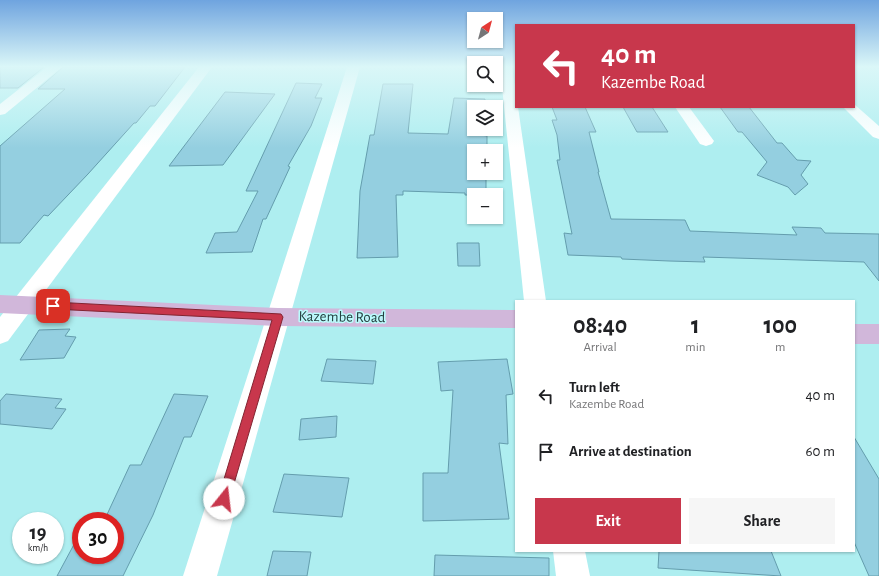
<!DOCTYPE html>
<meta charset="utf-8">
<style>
:root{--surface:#fff;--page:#f6f6f6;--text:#202124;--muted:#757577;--accent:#c8374c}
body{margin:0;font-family:"Alegreya Sans",sans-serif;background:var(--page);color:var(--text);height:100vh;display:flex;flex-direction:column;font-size:15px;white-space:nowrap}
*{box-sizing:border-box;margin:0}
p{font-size:13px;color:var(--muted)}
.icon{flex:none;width:22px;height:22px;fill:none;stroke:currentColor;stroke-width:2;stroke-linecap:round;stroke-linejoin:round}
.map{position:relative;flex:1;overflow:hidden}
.sheet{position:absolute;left:515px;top:300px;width:340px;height:252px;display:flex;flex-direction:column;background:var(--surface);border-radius:0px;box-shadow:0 1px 3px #0004}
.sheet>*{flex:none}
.top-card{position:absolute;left:515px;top:24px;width:340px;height:84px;border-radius:0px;box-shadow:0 1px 3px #0004;background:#c8374c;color:#fff;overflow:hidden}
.needle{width:26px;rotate:36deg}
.buttons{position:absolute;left:467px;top:12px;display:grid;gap:8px}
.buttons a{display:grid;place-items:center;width:36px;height:36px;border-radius:0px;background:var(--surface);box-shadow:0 1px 3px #0004;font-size:20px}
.speed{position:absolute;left:12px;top:512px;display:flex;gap:8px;font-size:20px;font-weight:700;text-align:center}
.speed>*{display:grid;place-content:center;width:52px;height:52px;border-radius:50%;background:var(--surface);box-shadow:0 1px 3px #0004;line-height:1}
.speed small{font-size:10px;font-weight:400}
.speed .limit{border:6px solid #d22;background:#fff;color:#111}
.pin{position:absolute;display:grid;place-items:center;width:34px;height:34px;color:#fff;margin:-17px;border-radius:8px;box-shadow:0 2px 6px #0006}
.me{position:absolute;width:44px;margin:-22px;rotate:16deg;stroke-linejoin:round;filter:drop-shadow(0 0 3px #0008)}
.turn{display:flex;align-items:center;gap:14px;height:84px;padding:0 20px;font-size:18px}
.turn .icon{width:52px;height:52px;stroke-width:2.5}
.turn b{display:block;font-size:28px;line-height:34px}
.eta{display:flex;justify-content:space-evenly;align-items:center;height:68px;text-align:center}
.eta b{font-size:24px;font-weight:700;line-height:28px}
.cta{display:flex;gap:8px;margin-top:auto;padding:8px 20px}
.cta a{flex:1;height:46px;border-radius:0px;background:var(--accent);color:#fff;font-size:16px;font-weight:700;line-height:46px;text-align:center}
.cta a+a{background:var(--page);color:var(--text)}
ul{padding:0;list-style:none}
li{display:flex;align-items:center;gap:12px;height:56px;padding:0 20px}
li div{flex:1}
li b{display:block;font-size:15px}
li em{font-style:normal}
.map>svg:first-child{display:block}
.building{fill:#94cfe0;stroke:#649dad}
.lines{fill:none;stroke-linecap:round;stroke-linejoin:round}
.minor{fill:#fff;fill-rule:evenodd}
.major{fill:#d1b7da;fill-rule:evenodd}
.route{fill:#c8374c;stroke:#822431}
.labels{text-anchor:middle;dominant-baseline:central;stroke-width:3;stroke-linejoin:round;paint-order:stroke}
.street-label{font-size:15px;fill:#264041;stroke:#bbfcfd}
</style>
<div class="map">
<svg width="879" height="576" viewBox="0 0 879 576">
<rect width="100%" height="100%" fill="#aeeef0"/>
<g class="building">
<path d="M0 67H44L18 88H0Z"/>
<path d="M63 67H185L155 106H150L136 123H134L88 174 48 216 44 215 20 243H0V146L65 89H38Z"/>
<path d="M296 83 322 84 315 98H322L311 126 288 166 290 167 266 219H263L252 252 206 253 215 233 237 232 258 191H246Z"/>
<path d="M383 84H413L408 133 448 134 454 98 485 99 484 107H474V129H482L481 135 487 136V151H474V173H486V195H465V193L403 191V195H396L398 257 357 258 360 191 370 135H374Z"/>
<path d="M225 92 275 94 223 165 169 166Z"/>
<path d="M552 107H585L596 132H589L599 172H598L611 219 685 220 690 231 797 235 792 227 821 228 825 233 879 234V281L864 262 703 257 705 262 669 261 622 259 621 257 568 255 564 233 572 234 557 160H560L557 135 552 120H557Z"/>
<path d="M623 107H652L668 132H637Z"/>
<path d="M720 107H749L777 143H782L797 160 811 161 801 175 808 184 795 195 788 187 757 175 767 162 742 132H738Z"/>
<path d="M457 243H479L480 266H458Z"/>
<path d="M70 329 65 336 76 337 64 358 20 360 39 330Z"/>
<path d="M327 359 376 361 373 384 321 381Z"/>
<path d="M507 359 513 394 506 395 508 444 499 443 509 519 423 521V473H448L453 390 441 391 438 362Z"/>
<path d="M6 394 62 399 55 408 66 409 52 429 0 424V401Z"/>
<path d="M174 394 208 396 191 437H184L153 515 123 576H57L78 537H81V555H115V521H104L130 465H141Z"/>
<path d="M337 416 336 437 299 440 301 419Z"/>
<path d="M854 437 879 479V576H869L854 542Z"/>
<path d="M284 474 349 478 342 517 273 512Z"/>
<path d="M273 551 311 552 307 576H267Z"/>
<path d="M659 551H771L781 576 658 568Z"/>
<path d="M435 555 549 558V576H434Z"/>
</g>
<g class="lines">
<g class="minor">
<path d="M47 67H62L5 114 0 115V104Z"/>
<path d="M199 67H212L8 341 0 344V317Z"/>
<path d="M347 67H360L217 576H183Z"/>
<path d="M500 67H512L516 92V107H518L546 301H524Z"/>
<path d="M854 104 879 126V139L873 137 843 107H854Z"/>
<path d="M675 107H689L714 141 712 144 706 146 700 144Z"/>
<path d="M553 551H585L590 576H556Z"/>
</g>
<g class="major">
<path d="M0 295 278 308 516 310V328L278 326 0 313Z"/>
<rect x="854" y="324" width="25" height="20"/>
</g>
</g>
<linearGradient id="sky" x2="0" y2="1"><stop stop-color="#6fa4df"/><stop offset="0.45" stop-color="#dbf7f8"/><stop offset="1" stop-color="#dbf7f8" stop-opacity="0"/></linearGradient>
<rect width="879" height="148" fill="url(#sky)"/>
<path class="route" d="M53 302 281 314 283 317 228 504 224 506 219 504 218 499 272 320 53 309 48 306Z"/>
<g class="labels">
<g class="street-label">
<text transform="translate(342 317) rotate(1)">Kazembe Road</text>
</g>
</g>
</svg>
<div class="buttons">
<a><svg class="needle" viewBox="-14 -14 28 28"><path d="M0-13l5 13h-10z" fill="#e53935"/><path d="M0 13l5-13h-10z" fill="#757577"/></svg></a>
<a><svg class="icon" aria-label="search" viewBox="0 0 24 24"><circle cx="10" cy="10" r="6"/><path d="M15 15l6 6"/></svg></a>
<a><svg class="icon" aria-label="layers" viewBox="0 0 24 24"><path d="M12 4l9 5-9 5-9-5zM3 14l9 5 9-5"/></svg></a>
<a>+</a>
<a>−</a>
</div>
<div class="speed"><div>19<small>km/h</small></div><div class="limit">30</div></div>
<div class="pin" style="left:53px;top:306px;background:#d93025"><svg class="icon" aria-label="arrive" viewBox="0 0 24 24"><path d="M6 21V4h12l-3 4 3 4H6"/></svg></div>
<svg class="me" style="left:224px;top:499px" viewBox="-20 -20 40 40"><circle r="19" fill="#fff"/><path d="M0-13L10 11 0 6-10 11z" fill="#c8374c"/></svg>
<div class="top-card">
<div class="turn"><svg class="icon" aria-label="left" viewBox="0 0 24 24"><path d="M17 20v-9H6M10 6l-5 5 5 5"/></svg><div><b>40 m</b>Kazembe Road</div></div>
</div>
<section class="sheet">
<div class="eta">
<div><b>08:40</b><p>Arrival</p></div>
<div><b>1</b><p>min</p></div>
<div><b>100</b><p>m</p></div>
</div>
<ul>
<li><svg class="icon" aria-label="left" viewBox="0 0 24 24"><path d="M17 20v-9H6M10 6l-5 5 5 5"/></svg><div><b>Turn left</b><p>Kazembe Road</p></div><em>40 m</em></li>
<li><svg class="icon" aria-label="arrive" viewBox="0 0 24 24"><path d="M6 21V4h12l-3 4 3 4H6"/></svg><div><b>Arrive at destination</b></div><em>60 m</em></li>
</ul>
<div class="cta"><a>Exit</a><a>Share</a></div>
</section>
</div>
